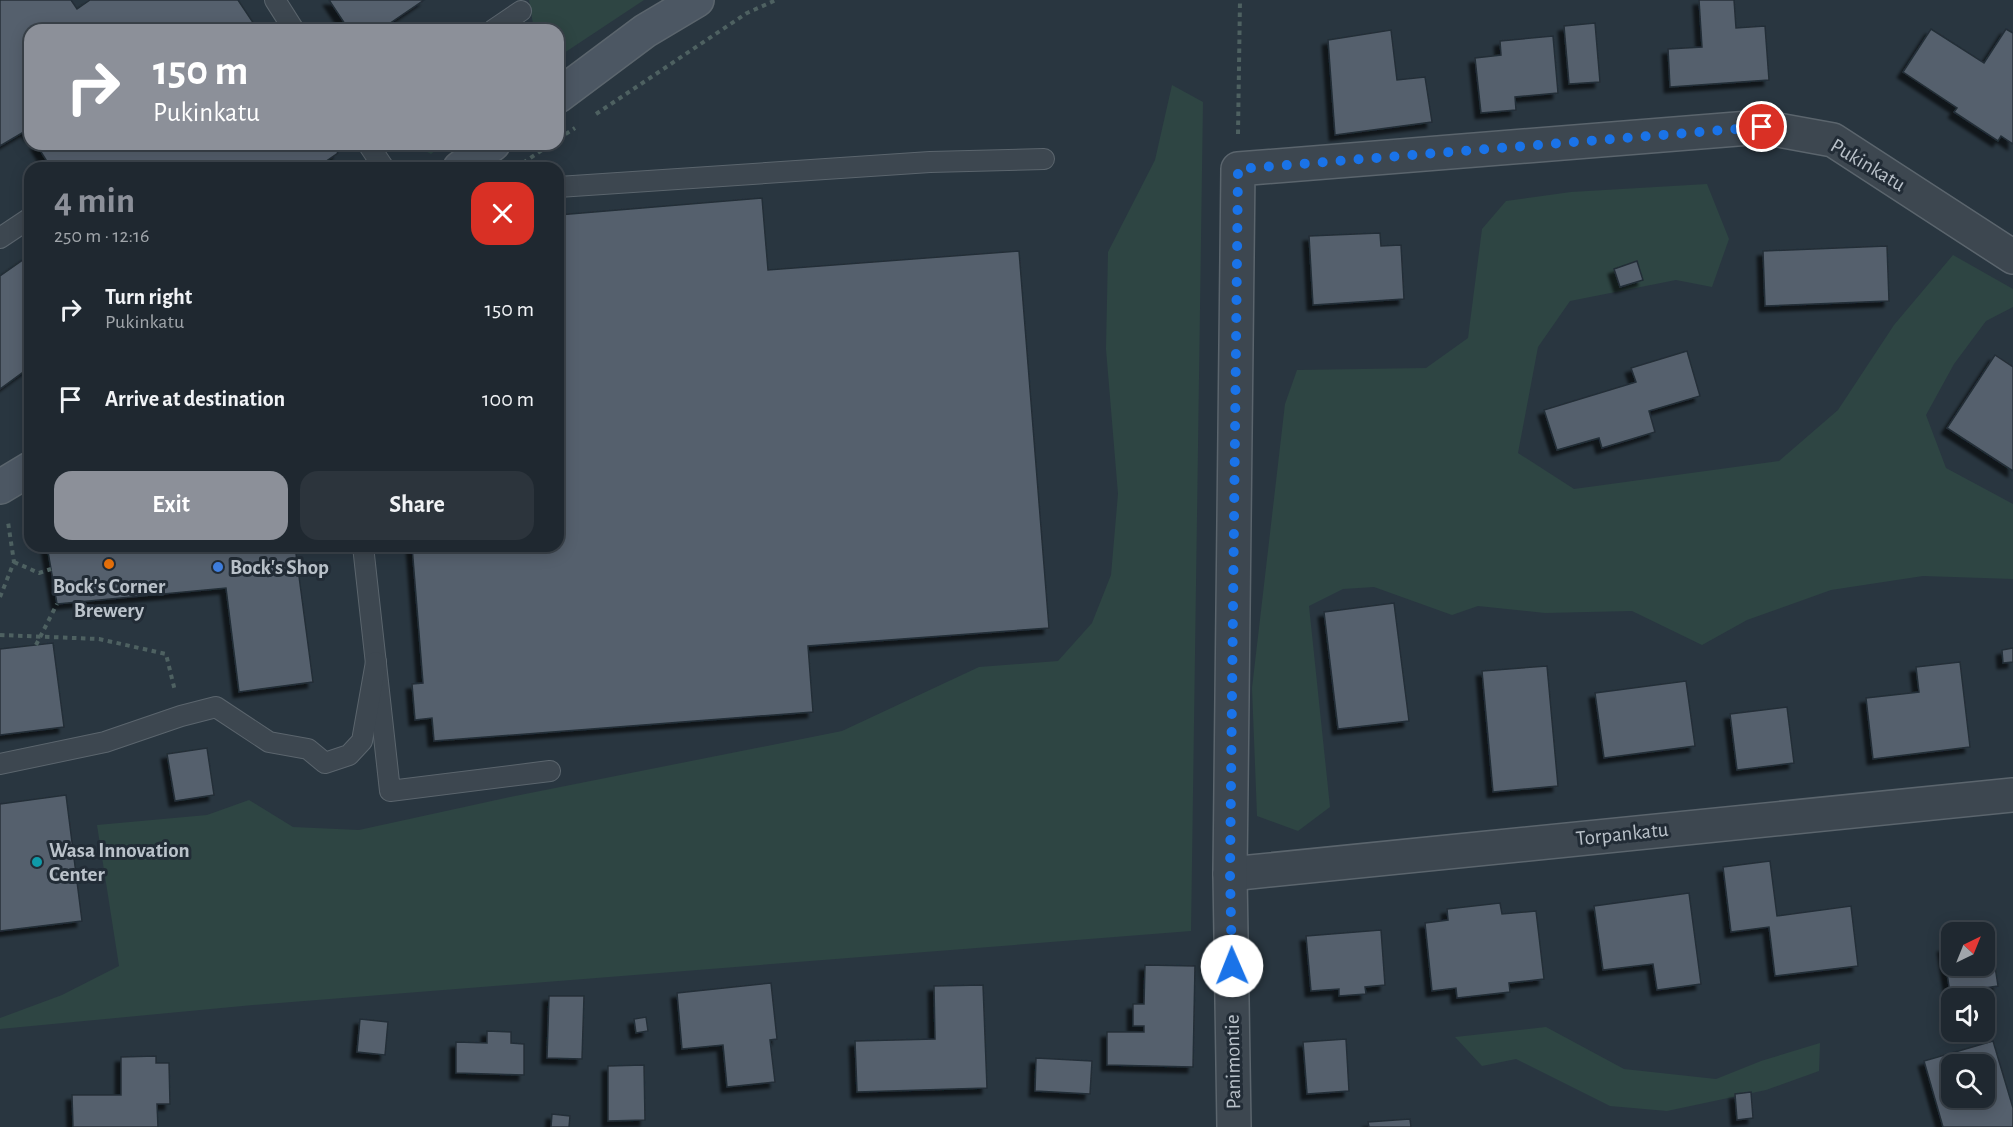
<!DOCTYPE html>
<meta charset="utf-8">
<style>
:root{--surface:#1f2830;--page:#2c343c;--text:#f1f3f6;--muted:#a1a6ab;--line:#3c444c;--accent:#8c9099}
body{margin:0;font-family:"Alegreya Sans",sans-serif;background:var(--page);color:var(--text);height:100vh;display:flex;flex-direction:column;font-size:22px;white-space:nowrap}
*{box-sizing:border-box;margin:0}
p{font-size:20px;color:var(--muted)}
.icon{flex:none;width:33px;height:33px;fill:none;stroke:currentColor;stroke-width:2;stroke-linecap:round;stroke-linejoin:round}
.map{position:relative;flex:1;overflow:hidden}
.panel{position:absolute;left:24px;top:162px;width:540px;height:390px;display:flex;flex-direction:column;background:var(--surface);border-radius:18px;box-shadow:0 3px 15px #0003,0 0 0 2px var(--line)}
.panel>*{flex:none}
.hud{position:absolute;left:24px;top:24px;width:540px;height:126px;border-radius:18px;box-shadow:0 3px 15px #0003,0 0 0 2px var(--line);background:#8c9099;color:#fff;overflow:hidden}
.needle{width:39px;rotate:43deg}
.buttons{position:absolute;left:1941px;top:922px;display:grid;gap:12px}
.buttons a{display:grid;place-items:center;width:54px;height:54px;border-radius:12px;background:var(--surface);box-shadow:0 3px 15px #0003,0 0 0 2px var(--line);font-size:30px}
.pin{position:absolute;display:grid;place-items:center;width:51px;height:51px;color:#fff;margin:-26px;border:3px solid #fff;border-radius:50%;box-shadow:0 2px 6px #0007}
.me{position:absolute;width:66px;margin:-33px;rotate:359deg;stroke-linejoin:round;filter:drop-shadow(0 0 4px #0008)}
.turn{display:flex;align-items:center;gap:21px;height:126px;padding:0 30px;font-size:27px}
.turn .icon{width:78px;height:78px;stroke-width:2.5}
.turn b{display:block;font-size:42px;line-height:51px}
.round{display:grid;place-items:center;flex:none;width:63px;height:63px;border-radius:18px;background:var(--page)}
.overview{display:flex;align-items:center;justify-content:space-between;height:102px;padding:0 30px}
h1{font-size:36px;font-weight:700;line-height:45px;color:var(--accent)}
.cta{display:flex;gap:12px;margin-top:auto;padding:12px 30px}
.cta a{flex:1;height:69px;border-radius:18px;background:var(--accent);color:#fff;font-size:24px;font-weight:700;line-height:69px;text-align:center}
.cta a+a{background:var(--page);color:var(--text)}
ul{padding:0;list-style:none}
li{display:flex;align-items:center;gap:18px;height:90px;padding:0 30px}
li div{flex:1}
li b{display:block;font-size:22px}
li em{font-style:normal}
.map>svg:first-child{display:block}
.green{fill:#2e4543}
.building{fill:#55616d;stroke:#242e37;stroke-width:1.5;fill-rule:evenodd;filter:url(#shadow)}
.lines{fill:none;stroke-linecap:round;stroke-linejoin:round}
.service-casing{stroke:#5b656d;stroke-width:22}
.minor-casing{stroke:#5b656d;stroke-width:36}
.secondary-casing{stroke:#5b656d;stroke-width:36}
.path{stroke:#4e6161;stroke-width:4;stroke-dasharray:4.5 4.5;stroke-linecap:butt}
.service{stroke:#3d4750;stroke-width:20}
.minor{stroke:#3d4750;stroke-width:33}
.secondary{stroke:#4c5763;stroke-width:33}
.path-bridge{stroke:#4e6161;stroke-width:4;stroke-dasharray:4.5 4.5;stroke-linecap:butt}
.route{stroke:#1a73e8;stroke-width:10;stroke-dasharray:0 18}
.food-dot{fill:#e8710a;stroke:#222c36;stroke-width:2}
.shop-dot{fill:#3f7fe0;stroke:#222c36;stroke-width:2}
.culture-dot{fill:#0f9aa8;stroke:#222c36;stroke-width:2}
.labels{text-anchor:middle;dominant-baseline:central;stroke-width:6;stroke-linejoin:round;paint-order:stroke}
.street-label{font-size:21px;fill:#bac2ca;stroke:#222c36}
.poi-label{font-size:21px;font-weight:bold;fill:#bac2ca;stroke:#222c36;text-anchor:start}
</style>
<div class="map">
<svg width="2013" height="1127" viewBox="0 0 2013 1127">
<defs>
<filter id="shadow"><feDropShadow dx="-5.5" dy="5.5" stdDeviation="1.5" flood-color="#0009"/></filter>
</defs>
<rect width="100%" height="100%" fill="#293640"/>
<g class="green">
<path d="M529 0H644L558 57V30H534Z"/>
<path d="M1172 85 1203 102 1191 931 253 1005 0 1029V1018L62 995 119 966 97 825 207 815 249 800 293 827 359 830 510 797 842 731 979 667 1058 661 1092 623 1111 575 1118 494 1106 349 1108 252 1155 160Z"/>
<path d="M412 144H444L431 154Z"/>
<path d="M1707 184 1729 239 1712 287 1676 280 1570 301 1538 347 1518 453 1574 489 1779 461 1838 410 1894 325 1953 255 2013 289V307L1986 321 1954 364 1926 415 1946 468 2013 504V579L1923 576 1831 590 1747 620 1702 645 1632 611 1545 613 1478 606 1452 615 1374 587 1343 589 1309 606 1330 807 1298 831 1257 816 1252 688 1285 404 1297 370 1426 368 1468 338 1482 229 1506 201 1571 192Z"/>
<path d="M1546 1027 1624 1069 1716 1079 1761 1061 1820 1043 1819 1071 1766 1090 1667 1111 1610 1106 1516 1059 1482 1066 1455 1037Z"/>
</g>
<g class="building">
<path d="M0 0H71L77 9 90 0H238L258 30H30V135L27 130 0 146Z"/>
<path d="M329 0H424L380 30H349Z"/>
<path d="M1699 0H1734L1736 28 1765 26 1769 80 1670 87 1668 49 1702 47Z"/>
<path d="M1595 23 1600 82 1569 84 1564 26Z"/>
<path d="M1931 29 1984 63 2006 29 2013 33V144L2001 136 1998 141 1954 112 1957 108 1903 72Z"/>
<path d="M1391 30 1397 80 1425 77 1432 122 1335 135 1328 40Z"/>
<path d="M1553 36 1558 93 1515 97 1516 110 1481 113 1475 58 1501 55 1500 41Z"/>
<path d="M36 144H332L338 153 316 168H51Z"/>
<path d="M762 198 768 270 1019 251 1049 628 808 646 813 712 434 741 432 718 415 720 412 684 423 683 412 546H558V215Z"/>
<path d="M1380 233 1381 246 1401 245 1404 299 1313 305 1309 236Z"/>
<path d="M1887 246 1889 301 1765 306 1763 251Z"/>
<path d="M30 255V367L0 389V276Z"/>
<path d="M1637 261 1643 280 1620 287 1614 269Z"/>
<path d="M1687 351 1700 396 1649 411 1655 432 1602 448 1599 438 1557 450 1544 410 1636 382 1631 368Z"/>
<path d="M1995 355 2013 367V471L1947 428Z"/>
<path d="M47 546H295L313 682 239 692 226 588 57 604Z"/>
<path d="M1394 603 1409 721 1338 729 1324 612Z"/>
<path d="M53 643 64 727 0 735V649Z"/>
<path d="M2013 648V662L2003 663 2002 650Z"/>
<path d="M1960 662 1970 747 1873 759 1866 698 1919 692 1916 667Z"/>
<path d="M1547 666 1558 786 1493 792 1482 671Z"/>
<path d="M1686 681 1695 746 1604 758 1595 693Z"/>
<path d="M1787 707 1794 763 1737 770 1730 714Z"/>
<path d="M207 748 214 795 175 801 167 754Z"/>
<path d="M66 795 82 921 0 931V804Z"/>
<path d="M1770 861 1777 916 1851 906 1858 966 1775 976 1769 927 1731 932 1723 867Z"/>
<path d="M1689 893 1701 984 1657 990 1653 964 1603 970 1594 906Z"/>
<path d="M1500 903 1502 914 1536 911 1544 979 1509 983 1510 992 1457 998 1456 988 1432 991 1425 923 1448 920 1447 909Z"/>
<path d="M1381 930 1385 985 1365 987 1366 994 1339 996V989L1311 991 1306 936Z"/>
<path d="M1991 940 1998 986 1950 993 1943 947 1952 946V966H1984V941Z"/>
<path d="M1145 965 1195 966 1193 1067 1107 1065V1032H1144V1026H1133V1004H1144Z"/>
<path d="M771 983 777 1039 770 1040 775 1082 727 1087 723 1045 682 1049 677 993Z"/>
<path d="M983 985 987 1088 857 1092 855 1041 935 1039 934 986Z"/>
<path d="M549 996H584L582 1059 547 1058Z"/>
<path d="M646 1017 648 1031 636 1033 634 1019Z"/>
<path d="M360 1019 388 1022 385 1055 357 1052Z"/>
<path d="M487 1031 511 1032V1043L524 1044V1075L456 1073V1042L487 1043Z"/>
<path d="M1346 1039 1349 1091 1307 1094 1303 1042Z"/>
<path d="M1993 1041 2013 1108V1127H1943L1924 1061ZM1952 1065H1984V1098H1952Z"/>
<path d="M156 1056V1063H169L170 1104H157L158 1127H73L72 1095H121V1057Z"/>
<path d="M1036 1058 1092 1061 1090 1094 1035 1091Z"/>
<path d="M644 1065 645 1120 608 1121V1066Z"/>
<path d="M1751 1092 1753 1118 1737 1120 1735 1094Z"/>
<path d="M552 1114 570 1116 569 1127H551Z"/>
<path d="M1410 1119 1411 1127H1369L1368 1122Z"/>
</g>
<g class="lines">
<defs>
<g id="service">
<path d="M275 0 294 30"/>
<path d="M493 30 521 11"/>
<path d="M368 144 384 168"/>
<path d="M558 187 930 162 1044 159"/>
<path d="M0 238 30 218"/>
<path d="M363 546 390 791 550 771"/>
<path d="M0 764 105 742 181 716 216 707 269 742 308 749 325 763 349 755 362 741 376 662"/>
</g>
<g id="minor">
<path d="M1230 874 2013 795"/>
<path d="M1234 1127 1230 874 1238 169 1762 127 1833 140 2013 257"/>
</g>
<g id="secondary">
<path d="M558 96 645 31 697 0"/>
<path d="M460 168 493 144"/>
<path d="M0 487 30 469"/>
</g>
</defs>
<use href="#service" class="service-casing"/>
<use href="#minor" class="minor-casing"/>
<use href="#secondary" class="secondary-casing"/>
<g class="path">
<path d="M596 114 747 13 776 0"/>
<path d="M1238 134 1240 0"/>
<path d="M558 139 575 128"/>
<path d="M523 163 551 144"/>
<path d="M14 562 39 573 51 569"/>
<path d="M0 597 14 562 8 522"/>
<path d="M0 635 99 639 166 654 175 691"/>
</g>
<use href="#service" class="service"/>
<use href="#minor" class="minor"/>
<use href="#secondary" class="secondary"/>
<path class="path-bridge" d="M36 645 57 604"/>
</g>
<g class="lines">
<path class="route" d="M1232 966 1230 874 1238 169 1762 127"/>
</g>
<circle class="food-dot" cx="109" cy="564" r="6"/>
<circle class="shop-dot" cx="218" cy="567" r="6"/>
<circle class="culture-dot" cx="37" cy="862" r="6"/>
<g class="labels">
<g class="street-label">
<text transform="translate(1868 165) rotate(31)">Pukinkatu</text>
<text transform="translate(1622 834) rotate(-6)">Torpankatu</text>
<text transform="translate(1233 1062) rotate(-91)">Panimontie</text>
</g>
<g class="poi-label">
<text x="230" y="567">Bock's Shop</text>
<text x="109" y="586" text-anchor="middle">Bock's Corner<tspan x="109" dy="24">Brewery</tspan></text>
<text x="49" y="850">Wasa Innovation<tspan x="49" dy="24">Center</tspan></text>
</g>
</g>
</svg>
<div class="buttons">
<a><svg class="needle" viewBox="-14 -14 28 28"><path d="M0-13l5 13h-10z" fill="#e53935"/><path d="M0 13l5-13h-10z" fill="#a1a6ab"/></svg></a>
<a><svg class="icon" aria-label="sound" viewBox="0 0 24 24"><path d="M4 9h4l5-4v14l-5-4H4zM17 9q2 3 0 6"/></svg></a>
<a><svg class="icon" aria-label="search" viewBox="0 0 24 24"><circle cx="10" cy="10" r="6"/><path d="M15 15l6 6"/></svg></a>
</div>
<div class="pin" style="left:1762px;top:127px;background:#d93025"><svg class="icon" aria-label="arrive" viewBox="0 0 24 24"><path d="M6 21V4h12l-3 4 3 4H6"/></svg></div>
<svg class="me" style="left:1232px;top:966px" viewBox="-20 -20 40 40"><circle r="19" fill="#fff"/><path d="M0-13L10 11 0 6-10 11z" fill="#1a73e8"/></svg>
<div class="hud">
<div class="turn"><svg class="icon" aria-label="right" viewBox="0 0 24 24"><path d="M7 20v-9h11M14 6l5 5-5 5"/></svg><div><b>150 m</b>Pukinkatu</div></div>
</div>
<section class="panel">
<div class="overview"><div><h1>4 min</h1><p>250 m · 12:16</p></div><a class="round" style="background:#d93025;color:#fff"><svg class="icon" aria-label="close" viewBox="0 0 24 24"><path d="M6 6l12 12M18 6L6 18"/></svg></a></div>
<ul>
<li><svg class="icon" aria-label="right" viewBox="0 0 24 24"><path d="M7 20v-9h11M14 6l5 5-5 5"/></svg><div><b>Turn right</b><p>Pukinkatu</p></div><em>150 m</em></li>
<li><svg class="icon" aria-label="arrive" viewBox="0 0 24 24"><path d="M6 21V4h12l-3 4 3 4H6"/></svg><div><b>Arrive at destination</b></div><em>100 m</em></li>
</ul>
<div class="cta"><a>Exit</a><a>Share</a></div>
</section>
</div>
